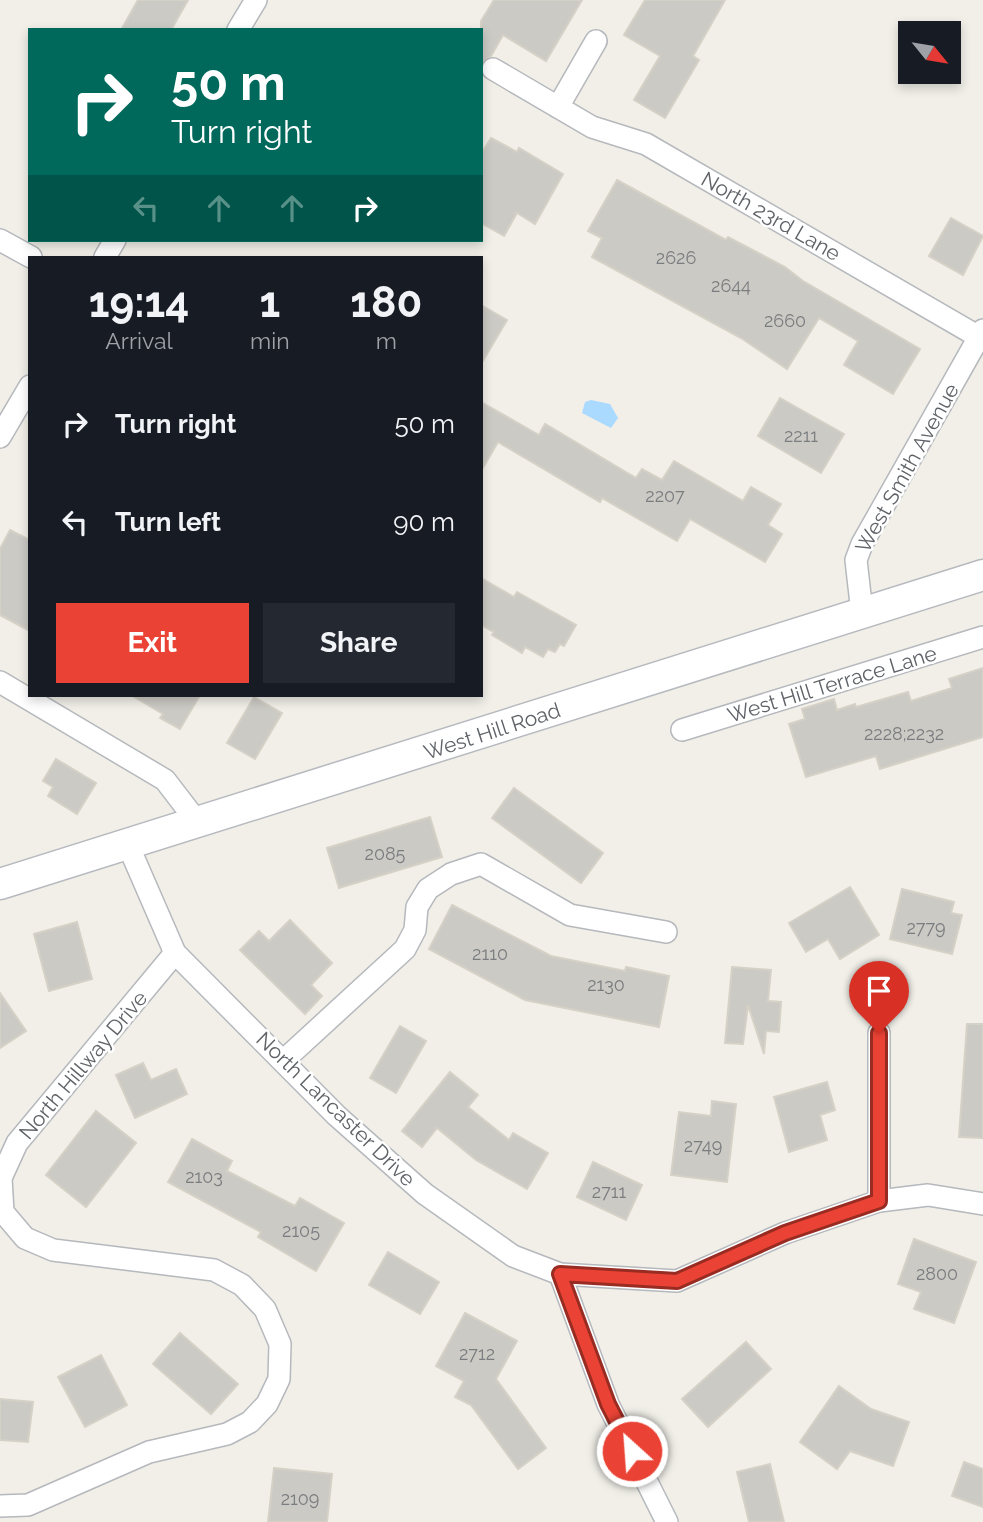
<!DOCTYPE html>
<style>
:root{--surface:#171b24;--page:#242831;--text:#f1f3f6;--muted:#9ea1a6;--accent:#ea4335}
body{margin:0;font-family:Raleway,sans-serif;background:var(--page);color:var(--text);height:100vh;display:flex;flex-direction:column;font-size:26px;white-space:nowrap}
*{box-sizing:border-box;margin:0}
p{font-size:23px;color:var(--muted)}
.icon{flex:none;width:38px;height:38px;fill:none;stroke:currentColor;stroke-width:2;stroke-linecap:round;stroke-linejoin:round}
.map{position:relative;flex:1;overflow:hidden}
.sheet{position:absolute;left:28px;top:256px;width:455px;height:441px;display:flex;flex-direction:column;background:var(--surface);border-radius:0px;box-shadow:0 4px 10px #0003}
.sheet>*{flex:none}
.guide{position:absolute;left:28px;top:28px;width:455px;height:214px;border-radius:0px;box-shadow:0 4px 10px #0003;background:#00695c;color:#fff;overflow:hidden}
.needle{width:46px;rotate:120deg}
.controls{position:absolute;left:898px;top:21px;display:grid;gap:14px}
.controls a{display:grid;place-items:center;width:63px;height:63px;border-radius:0px;background:var(--surface);box-shadow:0 4px 10px #0003;font-size:35px}
.pin{position:absolute;display:grid;place-items:center;width:60px;height:60px;color:#fff;margin:-72px -30px;border-radius:50% 50% 50% 0;rotate:-45deg;box-shadow:0 0 7px #0007}
.pin .icon{rotate:45deg}
.me{position:absolute;width:77px;margin:-38px;rotate:334deg;stroke-linejoin:round;filter:drop-shadow(0 0 5px #0008)}
.turn{display:flex;align-items:center;gap:24px;height:147px;padding:0 28px;font-size:32px}
.turn .icon{width:91px;height:91px;stroke-width:2.5}
.turn b{display:block;font-size:49px;line-height:60px}
.lanes{display:flex;align-items:center;height:66px;padding:0 28px;background:#0003;justify-content:center;gap:35px;direction:ltr}
.lanes .off{opacity:.35}
.eta{display:flex;justify-content:space-evenly;align-items:center;height:119px;text-align:center}
.eta b{font-size:42px;font-weight:700;line-height:49px}
.cta{display:flex;gap:14px;margin-top:auto;padding:14px 28px}
.cta a{flex:1;height:80px;border-radius:0px;background:var(--accent);color:#fff;font-size:28px;font-weight:700;line-height:80px;text-align:center}
.cta a+a{background:var(--page);color:var(--text)}
ul{padding:0;list-style:none}
li{display:flex;align-items:center;gap:21px;height:98px;padding:0 28px}
li div{flex:1}
li b{display:block;font-size:26px}
li em{font-style:normal}
.map>svg:first-child{display:block}
.water{fill:#aadaff}
.building{fill:#cccac5;stroke:#d6d1c6;stroke-width:2}
.lines{fill:none;stroke-linecap:round;stroke-linejoin:round}
.street-casing{stroke:#b5b8bc;stroke-width:24}
.secondary-casing{stroke:#b6babf;stroke-width:33}
.street{stroke:#fff;stroke-width:21}
.secondary{stroke:#fff;stroke-width:30}
.route-casing{stroke:#982c22;stroke-width:18}
.route{stroke:#ea4335;stroke-width:12}
.labels{text-anchor:middle;dominant-baseline:central;stroke-width:5;stroke-linejoin:round;paint-order:stroke}
.number-label{font-size:18px;fill:#7a7d7f}
.street-label{font-size:21px;fill:#5f6368;stroke:#fff}
</style>
<div class="map">
<svg width="983" height="1522" viewBox="0 0 983 1522">
<rect width="100%" height="100%" fill="#f1efe8"/>
<path class="water" d="M591 400 610 404 618 418 611 428 582 413 585 402Z"/>
<g class="building">
<path d="M138 0H188L171 30H121Z"/>
<path d="M494 0H582L546 61 503 35 491 56 481 64V21Z"/>
<path d="M645 0H725L693 56 699 60 665 118 634 100 660 56 624 35Z"/>
<path d="M491 138 517 152 519 148 563 174 535 224 517 213 504 236 481 223V154Z"/>
<path d="M617 180 726 240 728 237 785 267 803 281 920 349 893 394 844 365 858 341 819 318 787 369 741 338 592 257 602 238 588 231Z"/>
<path d="M951 218 983 236 963 275 929 256Z"/>
<path d="M481 305 507 320 481 364Z"/>
<path d="M780 398 844 434 821 473 758 436Z"/>
<path d="M481 402 539 435 545 424 636 478 642 469 662 480 674 461 743 501 751 487 781 504 768 525 782 534 765 562 690 519 677 541 602 498 600 502 498 442 481 471Z"/>
<path d="M10 530 30 540V631L0 615V549Z"/>
<path d="M481 578 514 597 517 592 576 625 564 646 560 644 555 652 548 649 543 657 525 647 522 653 492 635 494 632 481 625Z"/>
<path d="M983 668V737L880 769 876 756 806 777 789 724 805 719 802 709 834 699 837 710 855 704 856 707 908 692 911 701 952 688 949 679Z"/>
<path d="M131 695H200L180 729 160 718 163 714Z"/>
<path d="M254 697 282 713 255 759 227 743Z"/>
<path d="M56 759 96 783 77 814 48 796 53 787 43 781Z"/>
<path d="M514 788 603 853 581 883 492 818Z"/>
<path d="M430 817 442 857 339 888 327 848Z"/>
<path d="M850 887 879 935 840 959 828 939 806 952 789 923Z"/>
<path d="M902 889 954 902 951 913 962 915 952 954 890 939Z"/>
<path d="M452 905 551 956 625 971 626 967 669 976 659 1027 525 1000 429 949Z"/>
<path d="M290 920 332 963 311 985 322 996 305 1014 240 950 259 931 269 941Z"/>
<path d="M77 922 92 979 49 991 34 934Z"/>
<path d="M732 967 771 970 768 1001 781 1002 779 1032 766 1031 764 1054 748 1005 743 1044 725 1043Z"/>
<path d="M0 993 26 1031 0 1048Z"/>
<path d="M967 1024H983V1138L959 1137Z"/>
<path d="M400 1026 426 1041 396 1093 370 1078Z"/>
<path d="M143 1063 151 1080 176 1069 187 1094 135 1118 116 1075Z"/>
<path d="M450 1072 478 1095 468 1107 509 1140 513 1133 548 1153 527 1189 476 1160 437 1128 422 1147 402 1131Z"/>
<path d="M827 1082 835 1110 820 1115 827 1140 789 1152 774 1097Z"/>
<path d="M712 1101 736 1104 727 1182 671 1175 679 1112 711 1116Z"/>
<path d="M96 1111 136 1143 86 1207 46 1175Z"/>
<path d="M192 1139 232 1161 227 1171 295 1206 300 1198 344 1223 316 1271 258 1237 261 1232 168 1182Z"/>
<path d="M593 1162 642 1185 626 1220 577 1197Z"/>
<path d="M914 1239 976 1262 954 1323 914 1309 921 1292 898 1284Z"/>
<path d="M388 1252 439 1282 420 1314 369 1285Z"/>
<path d="M465 1313 517 1341 496 1379 546 1448 518 1469 471 1405 455 1397 464 1381 436 1366Z"/>
<path d="M180 1333 238 1384 211 1414 153 1364Z"/>
<path d="M746 1342 771 1369 708 1427 682 1399Z"/>
<path d="M101 1355 127 1405 85 1427 58 1377Z"/>
<path d="M839 1386 871 1409 909 1422 893 1466 850 1451 837 1469 800 1442Z"/>
<path d="M0 1399 33 1402 28 1442 0 1440Z"/>
<path d="M964 1462 983 1469V1507L952 1496Z"/>
<path d="M770 1464 784 1522H749L737 1472Z"/>
<path d="M274 1468 332 1474 327 1522H268Z"/>
</g>
<g class="lines">
<defs>
<g id="street">
<path d="M238 30 256 0"/>
<path d="M493 69 592 127 646 144 979 337"/>
<path d="M558 107 596 41"/>
<path d="M0 240 31 257"/>
<path d="M105 257 115 240"/>
<path d="M0 437 30 386"/>
<path d="M862 613 856 560 862 544 983 330"/>
<path d="M0 682 165 780 198 823"/>
<path d="M682 730 983 637"/>
<path d="M128 845 175 953 337 1116 425 1194 513 1256 560 1274 677 1281 785 1233 879 1201 928 1195 983 1204"/>
<path d="M879 1033V1201"/>
<path d="M283 1061 405 949 415 930 417 907 428 889 451 874 481 864 570 915 666 932"/>
<path d="M560 1274 608 1404 667 1522"/>
<path d="M0 1506 28 1505 149 1452 227 1434 250 1422 267 1404 279 1379 280 1344 265 1309 242 1285 214 1270 53 1250 25 1238 3 1212 1 1178 17 1143 175 953"/>
</g>
<path id="secondary" d="M0 884 983 575"/>
</defs>
<use href="#street" class="street-casing"/>
<use href="#secondary" class="secondary-casing"/>
<use href="#street" class="street"/>
<use href="#secondary" class="secondary"/>
</g>
<g class="lines">
<defs>
<path id="route" d="M632 1451 608 1404 560 1274 677 1281 785 1233 879 1201V1033"/>
</defs>
<use href="#route" class="route-casing"/>
<use href="#route" class="route"/>
</g>
<g class="labels">
<g class="number-label">
<text x="676" y="257">2626</text>
<text x="731" y="285">2644</text>
<text x="785" y="320">2660</text>
<text x="801" y="435">2211</text>
<text x="665" y="495">2207</text>
<text x="904" y="733">2228;2232</text>
<text x="385" y="853">2085</text>
<text x="926" y="927">2779</text>
<text x="490" y="953">2110</text>
<text x="606" y="984">2130</text>
<text x="703" y="1145">2749</text>
<text x="204" y="1176">2103</text>
<text x="609" y="1191">2711</text>
<text x="301" y="1230">2105</text>
<text x="937" y="1273">2800</text>
<text x="477" y="1353">2712</text>
<text x="300" y="1498">2109</text>
</g>
<g class="street-label">
<text transform="translate(771 216) rotate(30)">North 23rd Lane</text>
<text transform="translate(907 468) rotate(-61)">West Smith Avenue</text>
<text transform="translate(832 684) rotate(-17)">West Hill Terrace Lane</text>
<text transform="translate(492 731) rotate(-18)">West Hill Road</text>
<text transform="translate(83 1065) rotate(-50)">North Hillway Drive</text>
<text transform="translate(336 1109) rotate(44)">North Lancaster Drive</text>
</g>
</g>
</svg>
<div class="controls">
<a><svg class="needle" viewBox="-14 -14 28 28"><path d="M0-13l5 13h-10z" fill="#e53935"/><path d="M0 13l5-13h-10z" fill="#9ea1a6"/></svg></a>
</div>
<div class="pin" style="left:879px;top:1033px;background:#d93025"><svg class="icon" aria-label="arrive" viewBox="0 0 24 24"><path d="M6 21V4h12l-3 4 3 4H6"/></svg></div>
<svg class="me" style="left:632px;top:1451px" viewBox="-20 -20 40 40"><circle r="17" fill="#ea4335" stroke="#fff" stroke-width="3"/><path d="M0-11L8 9 0 5-8 9z" fill="#fff"/></svg>
<div class="guide">
<div class="turn"><svg class="icon" aria-label="right" viewBox="0 0 24 24"><path d="M7 20v-9h11M14 6l5 5-5 5"/></svg><div><b>50 m</b>Turn right</div></div>
<div class="lanes"><svg class="icon off" aria-label="left" viewBox="0 0 24 24"><path d="M17 20v-9H6M10 6l-5 5 5 5"/></svg><svg class="icon off" aria-label="ahead" viewBox="0 0 24 24"><path d="M12 20V5M6 11l6-6 6 6"/></svg><svg class="icon off" aria-label="ahead" viewBox="0 0 24 24"><path d="M12 20V5M6 11l6-6 6 6"/></svg><svg class="icon" aria-label="right" viewBox="0 0 24 24"><path d="M7 20v-9h11M14 6l5 5-5 5"/></svg></div>
</div>
<section class="sheet">
<div class="eta">
<div><b>19:14</b><p>Arrival</p></div>
<div><b>1</b><p>min</p></div>
<div><b>180</b><p>m</p></div>
</div>
<ul>
<li><svg class="icon" aria-label="right" viewBox="0 0 24 24"><path d="M7 20v-9h11M14 6l5 5-5 5"/></svg><div><b>Turn right</b></div><em>50 m</em></li>
<li><svg class="icon" aria-label="left" viewBox="0 0 24 24"><path d="M17 20v-9H6M10 6l-5 5 5 5"/></svg><div><b>Turn left</b></div><em>90 m</em></li>
</ul>
<div class="cta"><a>Exit</a><a>Share</a></div>
</section>
</div>
